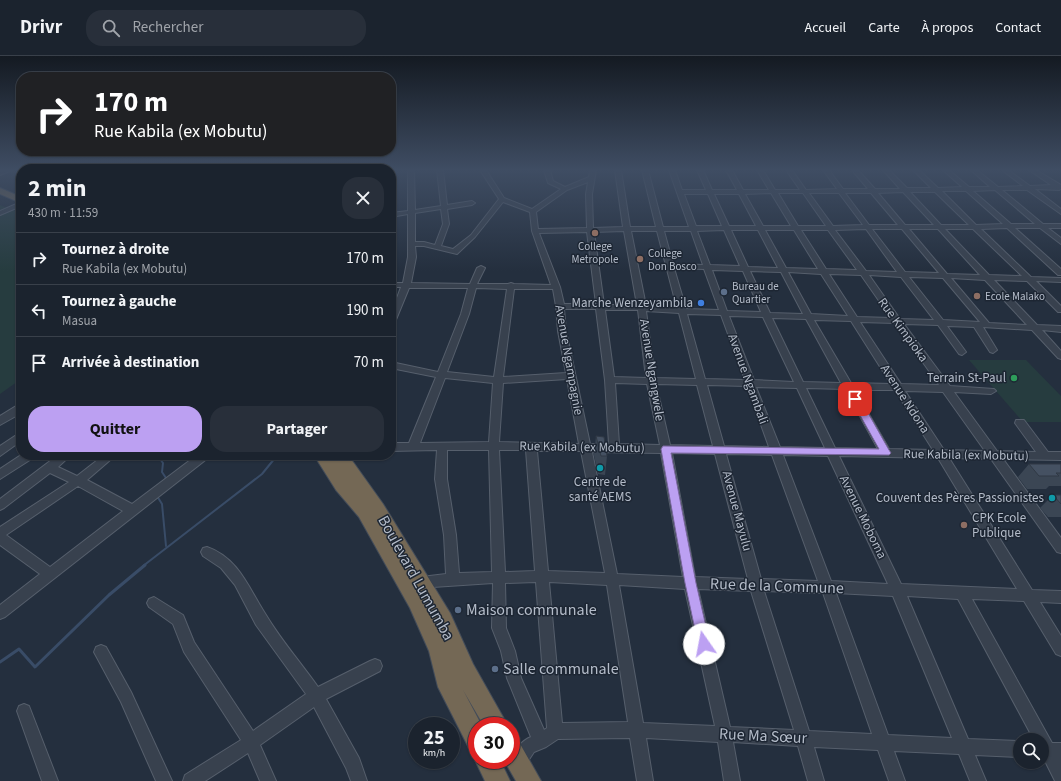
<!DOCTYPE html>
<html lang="fr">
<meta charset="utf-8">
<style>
:root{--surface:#1b232e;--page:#282f3a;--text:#f1f3f6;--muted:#a0a4aa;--line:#39404a;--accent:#bca0f2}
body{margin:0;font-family:"Source Sans 3",sans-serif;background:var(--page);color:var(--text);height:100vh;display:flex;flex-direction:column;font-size:15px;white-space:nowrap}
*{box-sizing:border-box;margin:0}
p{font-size:13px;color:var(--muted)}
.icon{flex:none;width:22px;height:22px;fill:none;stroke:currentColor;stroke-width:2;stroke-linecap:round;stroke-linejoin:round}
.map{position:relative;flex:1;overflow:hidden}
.details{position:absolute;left:16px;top:108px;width:380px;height:296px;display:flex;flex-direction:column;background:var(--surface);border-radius:16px;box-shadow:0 1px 3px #0004,0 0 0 1px var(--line)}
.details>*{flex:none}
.top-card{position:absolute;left:16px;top:16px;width:380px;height:84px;border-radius:16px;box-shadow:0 1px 3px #0004,0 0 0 1px var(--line);background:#202124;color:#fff;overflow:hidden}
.fabs{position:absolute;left:1013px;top:677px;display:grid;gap:8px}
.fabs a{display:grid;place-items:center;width:36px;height:36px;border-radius:50%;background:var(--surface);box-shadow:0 1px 3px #0004,0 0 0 1px var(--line);font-size:20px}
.speed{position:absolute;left:408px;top:661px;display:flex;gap:8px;font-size:20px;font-weight:700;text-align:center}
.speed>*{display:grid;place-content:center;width:52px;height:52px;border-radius:50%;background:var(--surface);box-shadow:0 1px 3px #0004,0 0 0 1px var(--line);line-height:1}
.speed small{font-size:10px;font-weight:400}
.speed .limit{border:6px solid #d22;background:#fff;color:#111}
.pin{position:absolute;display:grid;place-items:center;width:34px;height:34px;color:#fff;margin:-17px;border-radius:8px;box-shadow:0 2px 6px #0006}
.me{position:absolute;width:44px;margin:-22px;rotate:348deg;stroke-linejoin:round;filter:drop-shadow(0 0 3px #0008)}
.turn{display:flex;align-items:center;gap:14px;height:84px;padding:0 12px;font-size:18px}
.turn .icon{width:52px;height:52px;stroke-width:2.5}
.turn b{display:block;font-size:28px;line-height:34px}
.round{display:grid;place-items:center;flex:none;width:42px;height:42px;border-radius:16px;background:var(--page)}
.head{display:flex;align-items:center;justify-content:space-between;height:68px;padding:0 12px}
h1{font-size:24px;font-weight:700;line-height:30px}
.cta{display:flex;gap:8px;margin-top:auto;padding:8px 12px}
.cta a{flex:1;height:46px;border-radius:16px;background:var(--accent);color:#111;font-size:16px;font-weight:700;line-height:46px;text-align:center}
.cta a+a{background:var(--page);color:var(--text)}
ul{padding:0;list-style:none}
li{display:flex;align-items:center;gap:12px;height:52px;padding:0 12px;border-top:1px solid var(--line)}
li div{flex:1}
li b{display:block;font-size:15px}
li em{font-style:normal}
header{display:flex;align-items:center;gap:24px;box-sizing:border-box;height:56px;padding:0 20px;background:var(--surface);border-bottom:1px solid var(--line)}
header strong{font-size:19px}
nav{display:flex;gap:22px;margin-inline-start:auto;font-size:14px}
.search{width:280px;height:36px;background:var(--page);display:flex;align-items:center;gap:10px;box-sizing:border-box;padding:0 14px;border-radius:16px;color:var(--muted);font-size:15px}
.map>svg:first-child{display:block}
.green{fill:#263c3f}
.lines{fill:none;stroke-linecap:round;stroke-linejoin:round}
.stream-far1{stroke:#394c67;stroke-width:2}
.stream{stroke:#394c67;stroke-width:3}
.minor-casing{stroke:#565f6c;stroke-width:2}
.highway-casing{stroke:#434c59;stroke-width:2}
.minor{fill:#38414e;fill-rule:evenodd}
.highway{fill:#746855;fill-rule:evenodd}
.wall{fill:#3b4654}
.building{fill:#455162;stroke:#303945}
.route{fill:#bca0f2;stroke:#7a689d}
.education-dot{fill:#8d6e63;stroke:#1d2633;stroke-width:1.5}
.service-dot{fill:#5c6f8a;stroke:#1d2633;stroke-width:1.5}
.shop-dot{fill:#3f7fe0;stroke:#1d2633;stroke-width:1.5}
.leisure-dot{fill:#2e9e5b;stroke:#1d2633;stroke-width:1.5}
.culture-dot{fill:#0f9aa8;stroke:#1d2633;stroke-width:1.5}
.labels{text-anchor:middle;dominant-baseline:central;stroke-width:3;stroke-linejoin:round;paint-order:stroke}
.far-poi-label{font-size:11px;fill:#b4bcc9;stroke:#1d2633;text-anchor:start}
.poi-label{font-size:13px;fill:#b4bcc9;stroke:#1d2633;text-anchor:end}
.street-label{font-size:13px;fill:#b4bcc9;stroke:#1d2633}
.near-street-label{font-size:16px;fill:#b4bcc9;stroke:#1d2633}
.near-poi-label{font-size:16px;fill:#b4bcc9;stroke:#1d2633;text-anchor:start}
</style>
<header>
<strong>Drivr</strong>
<div class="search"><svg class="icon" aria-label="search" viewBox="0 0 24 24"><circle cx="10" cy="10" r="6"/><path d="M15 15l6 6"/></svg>Rechercher</div>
<nav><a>Accueil</a><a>Carte</a><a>À propos</a><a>Contact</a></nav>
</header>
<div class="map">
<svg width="1061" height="725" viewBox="0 0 1061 725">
<rect width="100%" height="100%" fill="#242f3e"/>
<g class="green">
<path d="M0 149 21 157V323L0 338Z"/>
<path d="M969 304H1026L1061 340V366H1023Z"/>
</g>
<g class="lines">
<g class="stream-far1">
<path d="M157 399 163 407 162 416 166 422 165 424"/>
<path d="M157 440 162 448 166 490"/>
<path d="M143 510 262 418 275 402"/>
</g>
<path class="stream" d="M0 606 19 593 35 611 109 539 145 509"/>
<defs>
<g id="minor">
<path d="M4 114H12L0 119V115Z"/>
<path d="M391 114H395L391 116Z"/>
<path d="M408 114H414L415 154 441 150 437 114H443L447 149 472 145 475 147 472 149 447 153 449 168 441 190 453 193 471 179 499 143 480 114H486L504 142 532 153 561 133 548 127 544 114H550L553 125 565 131 589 121 590 114H596L592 138 593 172 623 171 615 114H621L630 171H656L642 114H648L663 171H689L669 114H675L682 134H706L697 114H703L712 134H737L726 114H732L743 134H769L757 114H763L775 134H800L786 114H792L806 134 837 133 823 114H829L843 133H868L852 114H858L875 133H900L883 114H889L907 132H931L913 114H919L938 132 962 131 943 114H949L969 131H990L971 114H977L998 131 1023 130 1002 114H1008L1030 130 1051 129 1029 114H1036L1061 129V133L1059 134 1035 133 1061 153V158L1027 134H1002L1043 168H1061V172H1048L1061 182V188L1040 172H1015L1061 213V219H1058L1007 172 981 173 1031 221 1061 222V226L1036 225 1061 250V256H1058L1027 225 994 224 1037 269 1061 270V276L1042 274 1061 295V303L1058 302 1032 274 983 271 997 294 993 297 990 296 974 271 947 270 966 296 962 299 959 298 938 269 904 268 950 330 994 333 996 335 991 338 954 336 997 395 1036 396 1015 367 1016 364H1024L1048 396H1061V404L1003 403 1061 482V497L1057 496 991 403 949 402 1032 534 1061 535V547L1040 546 1061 580V600L1056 598 1024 545 972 543 1052 687H1061V725H1055L1044 703 1042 702V684H1034L958 543 907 540 968 683 1020 685V701L975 699 986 725H970L959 698 894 695 905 725H889L878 694 814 691 824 725H808L798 690 733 686 740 725H724L718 686 646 682 653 725H637L630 682 558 683 546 691 534 696 524 711 518 713 512 711 510 705C514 695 521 685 531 681L507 622 501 595 492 572 493 527 418 532 413 530 412 526 413 522 446 518 444 479 435 423 437 394 391 395V387H409L436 321 391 312V306L438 316 461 258 468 232H409L395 266 391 269V258L401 231H391V227H403L408 201V158L391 161V157L408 155ZM588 126 586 138 587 172 538 173 536 156 567 134ZM995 134 1035 168H1011L973 135ZM942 135H966L1003 168 976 169ZM903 136 934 169H905L878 137ZM910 136H935L969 169H941ZM771 137 791 170H763L745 138ZM778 137H803L826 170H798ZM809 137H839L863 169 833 170ZM845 137H871L898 169H869ZM684 138H708L722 170H696ZM714 138H739L756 170H729ZM503 146 530 156 532 175 551 229 514 228 511 227 508 228H477L485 212 481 210 477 212 470 228 411 227 416 201 415 190H424L457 198 475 181ZM441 153 443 168 435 189 424 186H415V157ZM866 173 897 216 866 215 835 174ZM872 173H902L939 217 905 216ZM909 173H938L980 219 947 218ZM945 173H973L1022 220 989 219ZM724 174 740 210 710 209 697 175ZM731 174H758L778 212 748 211ZM765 174H794L818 213 786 212ZM801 174H828L857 214 826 213ZM624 175 637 249H604L594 176ZM631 175H657L677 252 646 250ZM664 175H691L703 209 673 208ZM587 176 596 248H564L560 231 539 177ZM674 212 704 213 719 254 686 253ZM712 214 743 215 761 256 727 255ZM750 215 781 216 803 258 770 257ZM788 216 821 218 848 260 811 258ZM829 218 861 219 891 262 857 261ZM869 219 901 221 934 264 900 263ZM909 221 943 222 980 266 943 264ZM951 222 985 224 1027 269 989 267ZM476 232 507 233 494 321 447 316 469 258ZM514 233H553L556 250 558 275 566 317 503 321ZM564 253H596L605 324 609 388H590L566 275ZM605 254H638L646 322 614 321ZM646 255 679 257 696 323 655 322ZM687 258 721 259 745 324 705 323ZM729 260 763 261 794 326 754 324ZM772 262 806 263 841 327 803 326ZM814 264 851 265 891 328 851 327ZM860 266 895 267 939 329 901 328ZM445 322 493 327 489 386 420 387ZM567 323 579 388 499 386 503 327ZM615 327 647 328 660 389 619 388ZM656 328 697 329 713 390 670 389ZM707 329 747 330 769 391 724 390ZM756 331 797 332 825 392 780 391ZM806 332 845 333 878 393 835 392ZM855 334H895L933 394 889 393ZM905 335 943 336 985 395 944 394ZM447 394H489L492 516 459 517 456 479 447 423ZM499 394H526L535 515 505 516ZM537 395H581L605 517 548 515ZM592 396 661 397 683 521 617 518ZM672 397 715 398 748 523 695 521ZM726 398 772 399 818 525 761 523ZM783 399 828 400 888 528 831 525ZM839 400 938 402 1017 533 901 528ZM536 526 547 672 544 674 521 622 515 595 506 572 505 527ZM549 526 607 529 628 666 562 667ZM619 529 685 533 715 670 643 667ZM698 533 751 535 794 674 730 671ZM764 535 823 537 872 678 809 675ZM836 537 893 540 952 682 888 679Z"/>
<path d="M21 146V150L0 159V155Z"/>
<path d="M21 347V356L16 360 0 369V360Z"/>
<path d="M21 376V385L0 400V390Z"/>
<path d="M21 399H34L33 402 0 423V413Z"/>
<path d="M58 399H71L58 411 77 420 104 399H116L87 424 132 448 197 399H209L208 402 5 561 0 563V549L40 518 0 489V471L69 426 50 417 4 452 0 454V443ZM78 430 123 455 50 511 6 479Z"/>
<path d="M207 491C239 502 249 533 266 559 281 584 301 607 318 631L370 605 375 603 380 605 382 610 380 615 326 643 359 702 367 725H351L346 712 314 651 260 689 276 725H260L248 697 205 725H183L185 719 241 684 184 596 173 568 149 551 147 547 149 543 154 541 183 559 194 586 253 675 306 638 256 569 235 529 221 512 203 500 201 496 203 492Z"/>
<path d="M101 589 106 591 131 636 172 725H156L121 646 94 596 96 591Z"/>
<path d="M24 648 29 650 58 725H42L17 655 19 650Z"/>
</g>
<g id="highway">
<path d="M0 132 21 141V147L0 138Z"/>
<path d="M314 399H331L333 403 331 399H348L383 448 450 557 473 608 508 670H484L463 634 482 670H477V696L469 692 438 631 429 595 410 552 359 461 336 434Z"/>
<path d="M511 682 519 686 541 725H516L504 704H511Z"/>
<path d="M477 699V704H500L510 725H485L475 704Z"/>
</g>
</defs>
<use href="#minor" class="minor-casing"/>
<use href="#highway" class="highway-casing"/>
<use href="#minor" class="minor"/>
<use href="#highway" class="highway"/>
</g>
<g class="wall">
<path d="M596 380 607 400 605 419 598 418 594 399Z"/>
<path d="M1029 408H1061V430H1049L1046 433H1027L1018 421Z"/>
<path d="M1053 439H1061V461H1048L1040 452Z"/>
</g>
<g class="building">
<path d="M596 380 604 381 607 400H601Z"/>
<path d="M1029 408H1061V417H1056L1059 420H1039Z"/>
<path d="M1053 439H1061V448Z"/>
</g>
<linearGradient id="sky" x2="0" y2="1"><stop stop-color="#141a22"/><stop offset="0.53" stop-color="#3f4d63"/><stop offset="1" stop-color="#3f4d63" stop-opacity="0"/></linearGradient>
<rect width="1061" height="215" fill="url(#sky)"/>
<path class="route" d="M855 340 859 341 889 394 891 397 889 399 671 397 696 527 710 588 708 592 704 594 699 592 685 527 661 393 663 390 879 393 851 343Z"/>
<g class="education-dot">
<circle cx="595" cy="177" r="4"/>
<circle cx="640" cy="203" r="4"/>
<circle cx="977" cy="240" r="4"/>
<circle cx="964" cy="469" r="4"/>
</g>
<g class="service-dot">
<circle cx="724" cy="236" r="4"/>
<circle cx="458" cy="554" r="4"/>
<circle cx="495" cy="613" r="4"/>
</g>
<circle class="shop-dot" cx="701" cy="247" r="4"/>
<circle class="leisure-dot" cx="1014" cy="322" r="4"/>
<g class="culture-dot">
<circle cx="600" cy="412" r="4"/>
<circle cx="1052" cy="442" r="4"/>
</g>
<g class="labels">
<g class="far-poi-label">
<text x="595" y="190" text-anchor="middle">College<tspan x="595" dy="13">Metropole</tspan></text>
<text x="648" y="197">College<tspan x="648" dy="13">Don Bosco</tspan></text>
<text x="732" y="230">Bureau de<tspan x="732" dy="13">Quartier</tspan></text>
<text x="985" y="240">Ecole Malako</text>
</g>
<g class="poi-label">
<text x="693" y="247">Marche Wenzeyambila</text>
<text x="1006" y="322">Terrain St-Paul</text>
<text x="600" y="426" text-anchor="middle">Centre de<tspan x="600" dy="15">santé AEMS</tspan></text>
<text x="1044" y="442">Couvent des Pères Passionistes</text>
<text x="972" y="462" text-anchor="start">CPK Ecole<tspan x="972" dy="15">Publique</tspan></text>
</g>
<g class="street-label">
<text transform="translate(903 274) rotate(54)">Rue Kimpioka</text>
<text transform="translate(569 304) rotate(80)">Avenue Ngampagnie</text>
<text transform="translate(652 314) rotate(81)">Avenue Ngangwele</text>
<text transform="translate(748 323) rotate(70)">Avenue Ngambali</text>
<text transform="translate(905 343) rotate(57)">Avenue Ndona</text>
<text transform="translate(582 391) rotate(1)">Rue Kabila (ex Mobutu)</text>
<text transform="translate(966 399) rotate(1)">Rue Kabila (ex Mobutu)</text>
<text transform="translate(737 455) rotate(75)">Avenue Mayulu</text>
<text transform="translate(863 461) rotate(64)">Avenue Moboma</text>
</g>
<g class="near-street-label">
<text transform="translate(416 522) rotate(61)">Boulevard Lumumba</text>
<text transform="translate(777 530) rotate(2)">Rue de la Commune</text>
<text transform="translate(763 680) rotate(3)">Rue Ma Sœur</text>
</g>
<g class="near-poi-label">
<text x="466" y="554">Maison communale</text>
<text x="503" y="613">Salle communale</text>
</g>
</g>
</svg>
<div class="fabs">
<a><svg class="icon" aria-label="search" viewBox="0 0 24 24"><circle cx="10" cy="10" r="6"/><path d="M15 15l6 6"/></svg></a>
</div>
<div class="speed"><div>25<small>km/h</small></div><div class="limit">30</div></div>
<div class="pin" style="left:855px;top:343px;background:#d93025"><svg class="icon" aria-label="arrive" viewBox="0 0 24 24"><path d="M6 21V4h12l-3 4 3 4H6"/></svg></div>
<svg class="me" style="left:704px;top:588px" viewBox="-20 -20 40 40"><circle r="19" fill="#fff"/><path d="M0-13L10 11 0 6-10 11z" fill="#bca0f2"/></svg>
<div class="top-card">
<div class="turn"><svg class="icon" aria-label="right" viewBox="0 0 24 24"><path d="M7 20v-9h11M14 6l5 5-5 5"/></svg><div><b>170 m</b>Rue Kabila (ex Mobutu)</div></div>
</div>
<section class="details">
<div class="head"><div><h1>2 min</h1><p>430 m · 11:59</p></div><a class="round"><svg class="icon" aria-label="close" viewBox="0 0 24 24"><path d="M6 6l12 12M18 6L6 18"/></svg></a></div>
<ul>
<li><svg class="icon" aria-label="right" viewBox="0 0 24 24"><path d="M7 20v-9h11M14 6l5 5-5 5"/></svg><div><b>Tournez à droite</b><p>Rue Kabila (ex Mobutu)</p></div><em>170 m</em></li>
<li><svg class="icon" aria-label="left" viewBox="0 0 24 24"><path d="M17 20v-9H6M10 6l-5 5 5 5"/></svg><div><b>Tournez à gauche</b><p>Masua</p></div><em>190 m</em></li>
<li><svg class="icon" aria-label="arrive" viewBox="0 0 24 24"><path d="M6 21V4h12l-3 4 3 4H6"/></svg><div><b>Arrivée à destination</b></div><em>70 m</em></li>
</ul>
<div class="cta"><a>Quitter</a><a>Partager</a></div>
</section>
</div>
